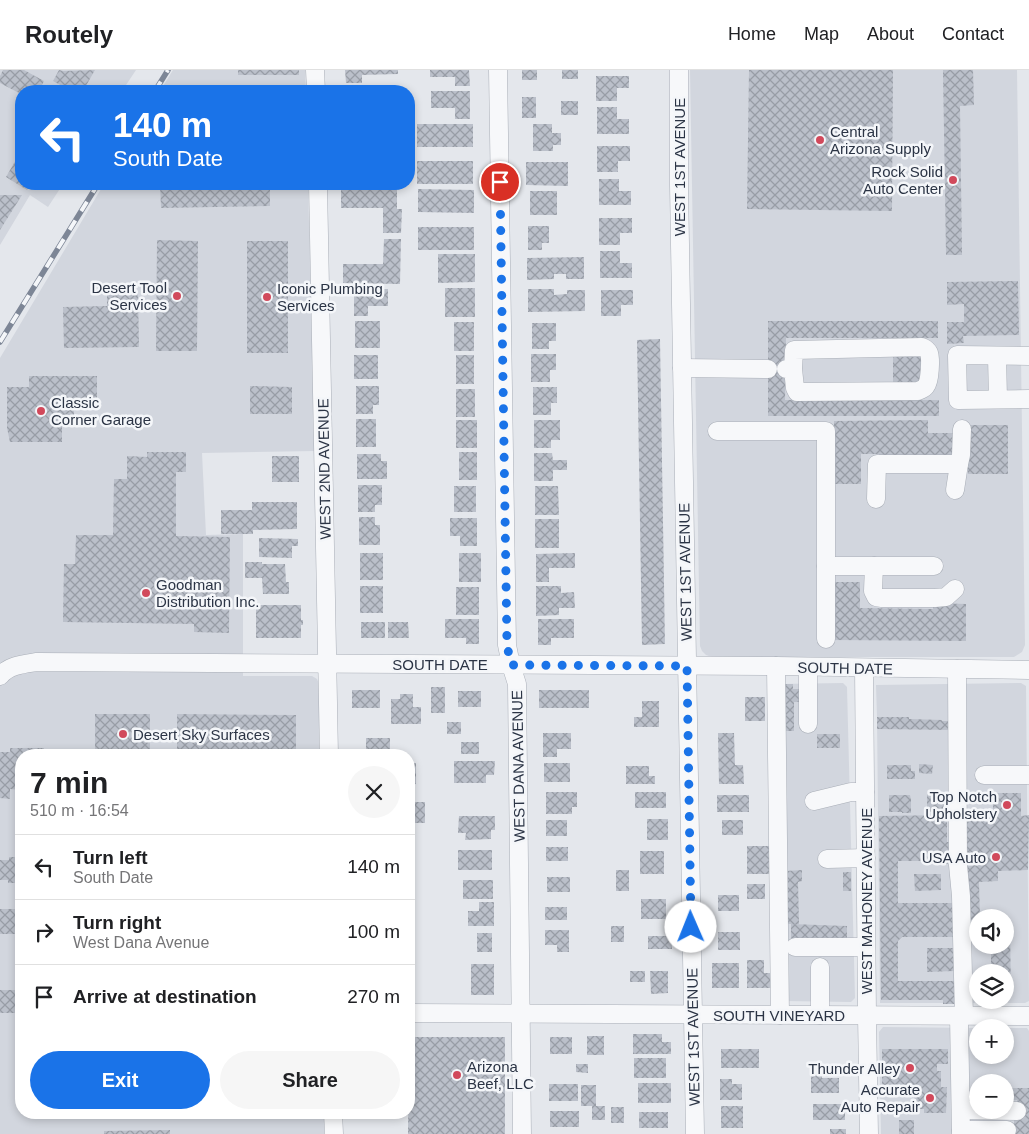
<!DOCTYPE html>
<meta charset="utf-8">
<style>
:root{--surface:#fff;--page:#f6f6f6;--text:#202124;--muted:#757577;--line:#e0e0e0;--accent:#1a73e8}
body{margin:0;font-family:Helvetica,sans-serif;background:var(--page);color:var(--text);height:100vh;display:flex;flex-direction:column;font-size:19px;white-space:nowrap}
*{box-sizing:border-box;margin:0}
p{font-size:16px;color:var(--muted)}
.icon{flex:none;width:28px;height:28px;fill:none;stroke:currentColor;stroke-width:2;stroke-linecap:round;stroke-linejoin:round}
.map{position:relative;flex:1;overflow:hidden}
.panel{position:absolute;left:15px;top:679px;width:400px;height:370px;display:flex;flex-direction:column;background:var(--surface);border-radius:20px;box-shadow:0 2px 8px #0003}
.panel>*{flex:none}
.hud{position:absolute;left:15px;top:15px;width:400px;height:105px;border-radius:20px;box-shadow:0 2px 8px #0003;background:#1a73e8;color:#fff;overflow:hidden}
.fabs{position:absolute;left:969px;top:839px;display:grid;gap:10px}
.fabs a{display:grid;place-items:center;width:45px;height:45px;border-radius:50%;background:var(--surface);box-shadow:0 2px 8px #0003;font-size:25px}
.pin{position:absolute;display:grid;place-items:center;width:42px;height:42px;color:#fff;margin:-21px;border:2px solid #fff;border-radius:50%;box-shadow:0 1px 5px #0007}
.me{position:absolute;width:55px;margin:-28px;rotate:359deg;stroke-linejoin:round;filter:drop-shadow(0 0 4px #0008)}
.turn{display:flex;align-items:center;gap:18px;height:105px;padding:0 15px;font-size:22px}
.turn .icon{width:65px;height:65px;stroke-width:2.5}
.turn b{display:block;font-size:35px;line-height:42px}
.round{display:grid;place-items:center;flex:none;width:52px;height:52px;border-radius:26px;background:var(--page)}
.overview{display:flex;align-items:center;justify-content:space-between;height:85px;padding:0 15px}
h1{font-size:30px;font-weight:800;line-height:38px}
.button{display:flex;gap:10px;margin-top:auto;padding:10px 15px}
.button a{flex:1;height:58px;border-radius:30px;background:var(--accent);color:#fff;font-size:20px;font-weight:800;line-height:58px;text-align:center}
.button a+a{background:var(--page);color:var(--text)}
ul{padding:0;list-style:none}
li{display:flex;align-items:center;gap:15px;height:65px;padding:0 15px;border-top:1px solid var(--line)}
li div{flex:1}
li b{display:block;font-size:19px}
li em{font-style:normal}
header{display:flex;align-items:center;gap:30px;box-sizing:border-box;height:70px;padding:0 25px;background:var(--surface);border-bottom:1px solid var(--line)}
header strong{font-size:24px}
nav{display:flex;gap:28px;margin-inline-start:auto;font-size:18px}
.map>svg:first-child{display:block}
.built{fill:#d2d6de;fill-rule:evenodd}
.building{fill:url(#building-cross-hatch)}
.lines{fill:none;stroke-linecap:round;stroke-linejoin:round}
.minor-casing{stroke:#a9aeb7;stroke-width:19}
.minor{stroke:#f7f8fa;stroke-width:18}
.rail-casing{stroke:#7d8696;stroke-width:5.5}
.rail{stroke:#f4f6f9;stroke-width:4;stroke-dasharray:11;stroke-linecap:butt}
.route{stroke:#1a73e8;stroke-width:9;stroke-dasharray:0 16.2}
.poi-dot{fill:#d1495b;stroke:#f4f6f9;stroke-width:2}
.labels{text-anchor:middle;dominant-baseline:central;stroke-width:5;stroke-linejoin:round;paint-order:stroke}
.poi-label{font-size:15px;fill:#2b3445;stroke:#f4f6f9;text-anchor:start}
.street-label{font-size:15px;fill:#2b3445;stroke:#f4f6f9}
</style>
<header>
<strong>Routely</strong>
<nav><a>Home</a><a>Map</a><a>About</a><a>Contact</a></nav>
</header>
<div class="map">
<svg width="1029" height="1064" viewBox="0 0 1029 1064">
<defs>
<pattern id="building-cross-hatch" width="8" height="8" patternUnits="userSpaceOnUse" patternTransform="scale(1.25)"><rect width="8" height="8" fill="#bbc0ca"/><path d="M0 0l8 8M0 8l8-8" fill="none" stroke="#989da6"/></pattern>
</defs>
<rect width="100%" height="100%" fill="#e4e7ec"/>
<g class="built">
<path d="M0 0H136L122 21H21V114H63L48 137 30 125 0 175Z"/>
<path d="M173 0H305L306 21H160Z"/>
<path d="M690 0H1017L1025 575 1022 582 1014 587H712L706 585 702 581 700 576Z"/>
<path d="M104 114H308L315 381 202 383 206 465 243 464V606H312L317 609 319 614V685H21V1042L324 1043V1064H0V288Z"/>
<path d="M843 613 847 617 855 928 851 932 783 931 780 614Z"/>
<path d="M1021 613 1026 616 1029 931 1025 933H880L877 647 876 615ZM978 848H1005V875H978ZM978 902H1005V930H978Z"/>
<path d="M883 957 977 958 978 985H1005V958H1027L1029 961V1064H881L879 962ZM978 1012H1005V1040H978Z"/>
</g>
<g class="building">
<path d="M3 0H24L44 11 39 21H21V24L0 13V6Z"/>
<path d="M59 0 63 1 95 0 83 21H71L53 11Z"/>
<rect x="238" y="0" width="61" height="5"/>
<path d="M345 0H398V4L362 5V13H346Z"/>
<path d="M430 0H469L470 16H455V7H430Z"/>
<rect x="522" y="0" width="15" height="10"/>
<rect x="562" y="0" width="16" height="9"/>
<path d="M749 0H893L892 141 747 139Z"/>
<path d="M943 0H973L974 35 960 36 962 185H946Z"/>
<path d="M596 6H629V18H617V31H596Z"/>
<path d="M283 19V21H245V20Z"/>
<path d="M431 21H470V49H455V38H431Z"/>
<rect x="522" y="27" width="14" height="21"/>
<rect x="561" y="31" width="17" height="14"/>
<path d="M597 37H617V49H629V64H597Z"/>
<rect x="417" y="54" width="56" height="23"/>
<path d="M533 54H552V63H561V75H553V81H533Z"/>
<path d="M597 76H630V91H618V102H597Z"/>
<path d="M21 81V114H31L27 120 6 107Z"/>
<rect x="417" y="91" width="56" height="23"/>
<path d="M526 92H568V116L526 115Z"/>
<path d="M599 109H619V121H631V135H599Z"/>
<path d="M160 114H291V118H270V136L161 138Z"/>
<path d="M341 119H397V139H402L401 163H383V138H341Z"/>
<path d="M418 119 474 120V143L418 142Z"/>
<rect x="530" y="121" width="27" height="24"/>
<path d="M0 125H22L0 160Z"/>
<path d="M599 148H632V163H620V175H599Z"/>
<path d="M528 156H549V173H542V180H528Z"/>
<rect x="418" y="157" width="56" height="23"/>
<path d="M384 169H401L400 214 343 213V194H383Z"/>
<path d="M157 170 198 171 197 281H156Z"/>
<rect x="247" y="171" width="41" height="112"/>
<path d="M600 181H620V193H632V208H600Z"/>
<path d="M438 184H475V212L438 213Z"/>
<path d="M584 187V209H566V204H554V209L527 210V188Z"/>
<path d="M1018 211 1019 265 963 266 964 273 947 274V252H964V234L947 235V212Z"/>
<rect x="445" y="218" width="30" height="29"/>
<path d="M354 219H388V236H368V246H354Z"/>
<path d="M528 219H554V225L567 224V220H585V241L528 242Z"/>
<path d="M601 220H633V235H621V246H601Z"/>
<path d="M107 223H138L139 277 64 278 63 237 107 236Z"/>
<rect x="355" y="251" width="25" height="27"/>
<path d="M768 251H938V268H786L785 330H939V346H768Z"/>
<rect x="454" y="252" width="20" height="29"/>
<path d="M532 253H556V271H549V279H532Z"/>
<path d="M660 269 665 574 642 575 637 270Z"/>
<path d="M531 284H556V300H550V312H531Z"/>
<rect x="354" y="285" width="24" height="24"/>
<rect x="456" y="285" width="18" height="29"/>
<rect x="893" y="287" width="28" height="26"/>
<path d="M29 306H97V337H74V345H62V372H10L7 358V317H29Z"/>
<path d="M250 316 292 317V344H250Z"/>
<path d="M356 316H379V335H373V344H356Z"/>
<path d="M533 317H557V333H551V345H533Z"/>
<rect x="456" y="319" width="19" height="28"/>
<rect x="356" y="349" width="20" height="28"/>
<rect x="456" y="350" width="21" height="28"/>
<path d="M534 350H560V370H551V378H534Z"/>
<path d="M928 350V363H955V390L879 391V384H861V414H835L834 351Z"/>
<rect x="968" y="355" width="40" height="49"/>
<path d="M147 382H186V402H176V466L230 467 229 563 194 562V554L63 552 64 494H75L76 465H113L114 409H127V386L147 387Z"/>
<rect x="459" y="382" width="18" height="28"/>
<path d="M534 383H552L553 390H567V400H553V411H534Z"/>
<path d="M357 384H381V391H387V409H357Z"/>
<rect x="272" y="386" width="27" height="26"/>
<path d="M358 415H382V435H375V442H358Z"/>
<rect x="454" y="416" width="22" height="26"/>
<path d="M535 416H558L559 445H535Z"/>
<path d="M252 432H297V459L253 460V464H221V440H252Z"/>
<path d="M359 447H375V455H380V475H359Z"/>
<path d="M450 448H477V476H460V466H450Z"/>
<rect x="535" y="449" width="24" height="29"/>
<path d="M259 468 298 469V476H292V488L259 487Z"/>
<rect x="360" y="483" width="23" height="27"/>
<rect x="459" y="483" width="22" height="29"/>
<path d="M575 483V498H549V512H536V484Z"/>
<path d="M245 492H262V494H285L286 512H289V524H263L262 508H245Z"/>
<path d="M833 512H860V538L933 539V533L966 534V571L832 570Z"/>
<rect x="360" y="516" width="23" height="27"/>
<path d="M536 516H561V523L574 522 575 538H559V545L536 546Z"/>
<rect x="456" y="517" width="23" height="28"/>
<path d="M256 535H301V550H303V555H301V568H256Z"/>
<path d="M445 549H479V574H466V568H445Z"/>
<path d="M538 549H574V568H551V575H538Z"/>
<rect x="361" y="552" width="24" height="16"/>
<path d="M388 552H408L409 568H388Z"/>
<path d="M783 614H793V619H805V632H794V661H784Z"/>
<rect x="431" y="617" width="14" height="26"/>
<rect x="352" y="620" width="28" height="18"/>
<rect x="539" y="620" width="50" height="18"/>
<rect x="458" y="621" width="23" height="16"/>
<path d="M400 624H413V637H421V654H391V629H400Z"/>
<rect x="745" y="627" width="20" height="24"/>
<path d="M642 631H659V657H634V647H642Z"/>
<rect x="95" y="644" width="55" height="41"/>
<path d="M177 644 296 645V685H177Z"/>
<path d="M877 647H909V649L942 650V651H951V660L877 659Z"/>
<rect x="447" y="652" width="14" height="12"/>
<path d="M543 663H571V679H557V687H543Z"/>
<path d="M718 663H734L735 695H743L744 714H719Z"/>
<rect x="817" y="664" width="23" height="14"/>
<rect x="366" y="668" width="24" height="17"/>
<rect x="461" y="672" width="18" height="12"/>
<path d="M10 678H44V685H21V720L10 719V729L0 728V682H10Z"/>
<path d="M454 691H495L494 705H486V713H454Z"/>
<path d="M409 693H416V714L409 715Z"/>
<rect x="544" y="693" width="26" height="19"/>
<path d="M919 694 933 695 932 704 919 703Z"/>
<path d="M887 695H911V701H915V709H887Z"/>
<path d="M626 696H649V706H655V714H626Z"/>
<path d="M546 722H577V737H572V744H546Z"/>
<rect x="635" y="722" width="31" height="16"/>
<path d="M993 723H1021V746L1029 745 1028 800 998 801V811L979 812 980 848H978V850H964L963 746H993Z"/>
<path d="M927 724 948 725V742H927Z"/>
<rect x="717" y="725" width="32" height="17"/>
<path d="M889 725H910L911 730V743H902V742H889Z"/>
<path d="M409 732H425V753H413V770H409Z"/>
<path d="M947 745V772H953V794H943V791H898V833H954V867H902L898 871V911H957V934H943V930H881L879 746Z"/>
<path d="M459 746H495V760H491V769L465 770 466 763H458Z"/>
<rect x="647" y="749" width="21" height="21"/>
<rect x="546" y="750" width="21" height="16"/>
<rect x="722" y="750" width="21" height="15"/>
<rect x="747" y="776" width="22" height="28"/>
<rect x="546" y="777" width="22" height="14"/>
<rect x="458" y="780" width="34" height="20"/>
<rect x="640" y="781" width="24" height="23"/>
<path d="M9 787H21V813H8V810H0V790H9Z"/>
<rect x="616" y="800" width="13" height="21"/>
<path d="M802 800V811L798 812 799 854H786L785 801Z"/>
<rect x="843" y="802" width="8" height="19"/>
<path d="M914 804H941V820L915 821Z"/>
<rect x="547" y="807" width="23" height="15"/>
<rect x="463" y="810" width="30" height="19"/>
<rect x="747" y="814" width="18" height="15"/>
<rect x="718" y="825" width="21" height="16"/>
<rect x="641" y="829" width="25" height="20"/>
<path d="M479 832H494V856H468V841H479Z"/>
<rect x="545" y="837" width="22" height="13"/>
<rect x="0" y="839" width="21" height="25"/>
<path d="M1010 853 1011 927H1005V902H991V875H1005V854Z"/>
<path d="M791 854 847 856V874L791 870Z"/>
<rect x="611" y="856" width="13" height="16"/>
<path d="M545 860H569V882H557V875H545Z"/>
<rect x="718" y="862" width="22" height="18"/>
<rect x="477" y="863" width="15" height="19"/>
<rect x="648" y="866" width="24" height="13"/>
<path d="M927 878H954V901L927 902Z"/>
<path d="M747 890H764V903H771V918H747Z"/>
<rect x="712" y="893" width="27" height="25"/>
<rect x="471" y="894" width="23" height="31"/>
<rect x="630" y="901" width="15" height="11"/>
<path d="M650 901H668V923L651 924Z"/>
<rect x="0" y="920" width="21" height="23"/>
<path d="M633 964H662V972H671V984H633Z"/>
<rect x="587" y="966" width="17" height="19"/>
<path d="M409 967H505V1064H408Z"/>
<rect x="550" y="967" width="22" height="17"/>
<rect x="721" y="979" width="38" height="19"/>
<path d="M882 979H948V994H937V1001H941V1017H947L946 1043H924V1039H914V1017H882Z"/>
<rect x="634" y="988" width="32" height="20"/>
<path d="M576 994H588V1003L576 1002Z"/>
<path d="M811 998H822V1008H839V1023H811Z"/>
<path d="M720 1009H732V1014H742V1030H720Z"/>
<rect x="638" y="1013" width="33" height="20"/>
<rect x="549" y="1014" width="29" height="17"/>
<path d="M581 1015H596V1036H605V1050H592V1036H581Z"/>
<path d="M1005 1018H1029V1064H1014V1045H1017V1030L1005 1031Z"/>
<rect x="813" y="1034" width="32" height="16"/>
<rect x="721" y="1036" width="22" height="22"/>
<rect x="611" y="1037" width="13" height="16"/>
<rect x="550" y="1041" width="29" height="16"/>
<rect x="639" y="1042" width="29" height="16"/>
<rect x="899" y="1050" width="15" height="14"/>
<rect x="830" y="1059" width="16" height="5"/>
<path d="M170 1060V1064H104V1061Z"/>
</g>
<g class="lines">
<defs>
<g id="minor">
<path d="M315 0 316 21"/>
<path d="M498 0 507 575 511 595 517 614 522 1064"/>
<path d="M679 0V115L695 1064"/>
<path d="M318 114 329 685"/>
<path d="M997 286 998 329"/>
<path d="M1029 286 957 285 958 330 1029 329"/>
<path d="M682 298 768 299"/>
<path d="M786 299H793L794 280 922 277C926 279 927 279 929 283 931 289 930 311 926 316 924 319 922 319 918 321L797 322 795 318 793 299"/>
<path d="M717 361H826V569"/>
<path d="M955 420 959 394 961 385 962 359"/>
<path d="M876 429 877 394H959"/>
<path d="M826 496H934"/>
<path d="M874 496 873 521 876 527 882 528H935L946 527 955 519"/>
<path d="M776 596 780 945"/>
<path d="M808 597V654"/>
<path d="M864 598 867 946 869 1064"/>
<path d="M957 599 958 795 961 826 964 946"/>
<path d="M0 606C9 595 24 594 37 592L776 596 1029 600"/>
<path d="M984 705H1029"/>
<path d="M814 731 851 722H865"/>
<path d="M827 789 866 788"/>
<path d="M795 877H866"/>
<path d="M409 943 1029 946"/>
<path d="M820 945V897"/>
<path d="M959 946 961 1064"/>
<path d="M961 1040 1017 1041"/>
<path d="M333 1042 334 1064"/>
<path d="M961 1060H1007"/>
</g>
</defs>
<use href="#minor" class="minor-casing"/>
<use href="#minor" class="minor"/>
<defs>
<g id="rail">
<path d="M155 21 168 0"/>
<path d="M0 272 98 114"/>
</g>
</defs>
<use href="#rail" class="rail-casing"/>
<use href="#rail" class="rail"/>
</g>
<g class="lines">
<path class="route" d="M500 112 507 575 511 595 687 596 691 857"/>
</g>
<g class="poi-dot">
<circle cx="820" cy="70" r="5"/>
<circle cx="953" cy="110" r="5"/>
<circle cx="177" cy="226" r="5"/>
<circle cx="267" cy="227" r="5"/>
<circle cx="41" cy="341" r="5"/>
<circle cx="146" cy="523" r="5"/>
<circle cx="123" cy="664" r="5"/>
<circle cx="1007" cy="735" r="5"/>
<circle cx="996" cy="787" r="5"/>
<circle cx="910" cy="998" r="5"/>
<circle cx="457" cy="1005" r="5"/>
<circle cx="930" cy="1028" r="5"/>
</g>
<g class="labels">
<g class="poi-label">
<text x="830" y="61">Central<tspan x="830" dy="17">Arizona Supply</tspan></text>
<text x="943" y="101" text-anchor="end">Rock Solid<tspan x="943" dy="17">Auto Center</tspan></text>
<text x="167" y="217" text-anchor="end">Desert Tool<tspan x="167" dy="17">Services</tspan></text>
<text x="277" y="218">Iconic Plumbing<tspan x="277" dy="17">Services</tspan></text>
<text x="51" y="332">Classic<tspan x="51" dy="17">Corner Garage</tspan></text>
<text x="156" y="514">Goodman<tspan x="156" dy="17">Distribution Inc.</tspan></text>
<text x="133" y="664">Desert Sky Surfaces</text>
<text x="997" y="726" text-anchor="end">Top Notch<tspan x="997" dy="17">Upholstery</tspan></text>
<text x="986" y="787" text-anchor="end">USA Auto</text>
<text x="467" y="996">Arizona<tspan x="467" dy="17">Beef, LLC</tspan></text>
<text x="900" y="998" text-anchor="end">Thunder Alley</text>
<text x="920" y="1019" text-anchor="end">Accurate<tspan x="920" dy="17">Auto Repair</tspan></text>
</g>
<g class="street-label">
<text transform="translate(679 97) rotate(-90)">WEST 1ST AVENUE</text>
<text transform="translate(324 399) rotate(-91)">WEST 2ND AVENUE</text>
<text transform="translate(685 502) rotate(-91)">WEST 1ST AVENUE</text>
<text x="440" y="594">SOUTH DATE</text>
<text transform="translate(845 598) rotate(1)">SOUTH DATE</text>
<text transform="translate(518 696) rotate(-91)">WEST DANA AVENUE</text>
<text transform="translate(866 831) rotate(-90)">WEST MAHONEY AVENUE</text>
<text x="779" y="945">SOUTH VINEYARD</text>
<text transform="translate(693 967) rotate(-91)">WEST 1ST AVENUE</text>
</g>
</g>
</svg>
<div class="fabs">
<a><svg class="icon" aria-label="sound" viewBox="0 0 24 24"><path d="M4 9h4l5-4v14l-5-4H4zM17 9q2 3 0 6"/></svg></a>
<a><svg class="icon" aria-label="layers" viewBox="0 0 24 24"><path d="M12 4l9 5-9 5-9-5zM3 14l9 5 9-5"/></svg></a>
<a>+</a>
<a>−</a>
</div>
<div class="pin" style="left:500px;top:112px;background:#d93025"><svg class="icon" aria-label="arrive" viewBox="0 0 24 24"><path d="M6 21V4h12l-3 4 3 4H6"/></svg></div>
<svg class="me" style="left:691px;top:857px" viewBox="-20 -20 40 40"><circle r="19" fill="#fff"/><path d="M0-13L10 11 0 6-10 11z" fill="#1a73e8"/></svg>
<div class="hud">
<div class="turn"><svg class="icon" aria-label="left" viewBox="0 0 24 24"><path d="M17 20v-9H6M10 6l-5 5 5 5"/></svg><div><b>140 m</b>South Date</div></div>
</div>
<section class="panel">
<div class="overview"><div><h1>7 min</h1><p>510 m · 16:54</p></div><a class="round"><svg class="icon" aria-label="close" viewBox="0 0 24 24"><path d="M6 6l12 12M18 6L6 18"/></svg></a></div>
<ul>
<li><svg class="icon" aria-label="left" viewBox="0 0 24 24"><path d="M17 20v-9H6M10 6l-5 5 5 5"/></svg><div><b>Turn left</b><p>South Date</p></div><em>140 m</em></li>
<li><svg class="icon" aria-label="right" viewBox="0 0 24 24"><path d="M7 20v-9h11M14 6l5 5-5 5"/></svg><div><b>Turn right</b><p>West Dana Avenue</p></div><em>100 m</em></li>
<li><svg class="icon" aria-label="arrive" viewBox="0 0 24 24"><path d="M6 21V4h12l-3 4 3 4H6"/></svg><div><b>Arrive at destination</b></div><em>270 m</em></li>
</ul>
<div class="button"><a>Exit</a><a>Share</a></div>
</section>
</div>
